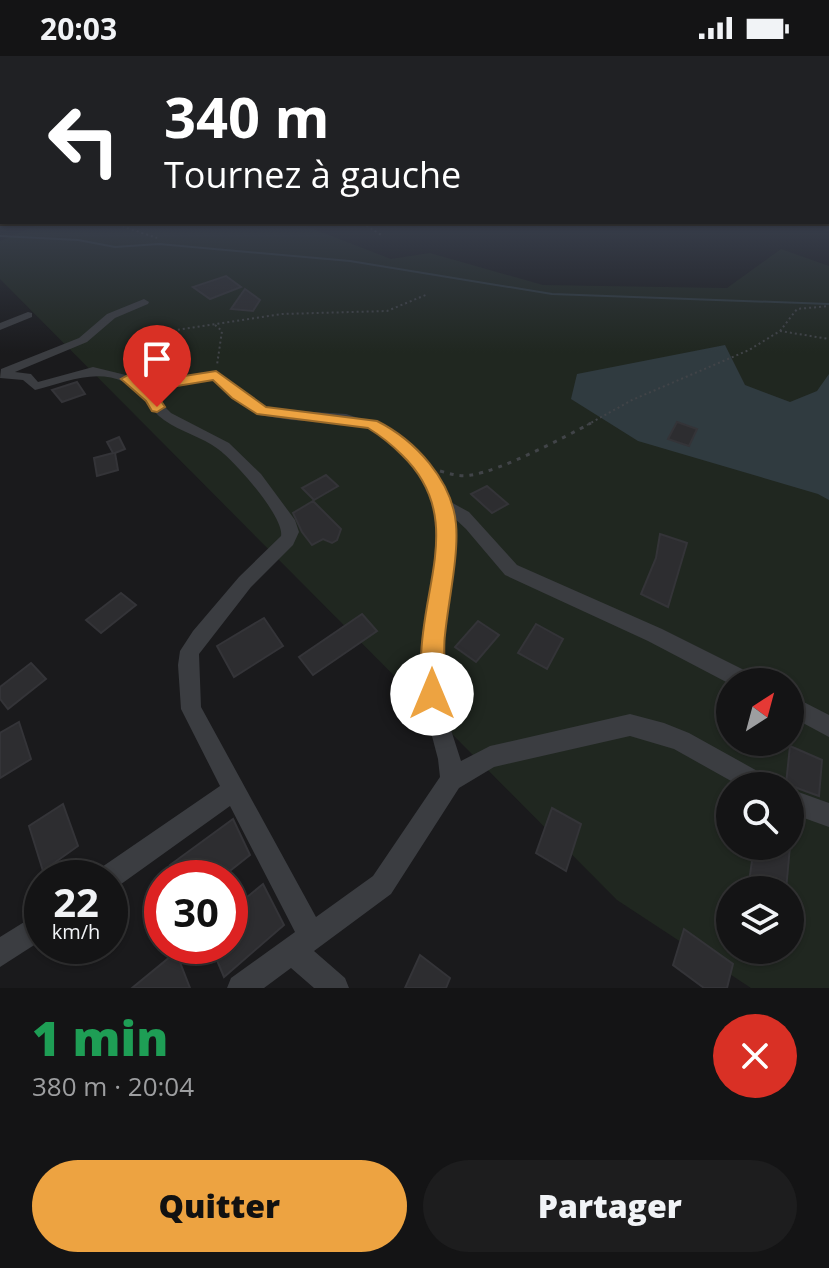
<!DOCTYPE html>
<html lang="fr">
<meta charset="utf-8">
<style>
:root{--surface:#141415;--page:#1d1d1e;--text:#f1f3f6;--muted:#9d9ea0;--line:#333334;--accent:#eda341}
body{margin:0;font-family:"Open Sans",sans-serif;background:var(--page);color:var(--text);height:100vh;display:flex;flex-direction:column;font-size:30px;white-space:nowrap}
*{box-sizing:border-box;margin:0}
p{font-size:26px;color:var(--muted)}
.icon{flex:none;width:44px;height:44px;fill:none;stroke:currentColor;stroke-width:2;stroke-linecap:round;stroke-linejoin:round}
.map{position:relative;height:932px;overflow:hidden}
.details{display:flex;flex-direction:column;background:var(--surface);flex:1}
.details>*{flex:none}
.guide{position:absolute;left:0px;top:0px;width:830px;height:168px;box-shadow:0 2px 6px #0004,0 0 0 2px var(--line);background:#202124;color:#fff;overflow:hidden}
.needle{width:52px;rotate:36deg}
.buttons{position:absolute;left:716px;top:612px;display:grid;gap:16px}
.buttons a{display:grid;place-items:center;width:88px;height:88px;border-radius:50%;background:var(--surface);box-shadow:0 2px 6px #0004,0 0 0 2px var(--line);font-size:40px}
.speed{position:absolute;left:24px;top:804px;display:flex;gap:16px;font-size:40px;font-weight:700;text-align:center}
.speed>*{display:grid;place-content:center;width:104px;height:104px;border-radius:50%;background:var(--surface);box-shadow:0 2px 6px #0004,0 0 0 2px var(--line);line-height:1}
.speed small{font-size:20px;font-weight:400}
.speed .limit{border:12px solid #d22;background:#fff;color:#111}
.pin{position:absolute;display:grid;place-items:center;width:68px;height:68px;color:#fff;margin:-82px -34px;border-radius:50% 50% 50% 0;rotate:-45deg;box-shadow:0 0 8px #0007}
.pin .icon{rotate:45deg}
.me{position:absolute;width:88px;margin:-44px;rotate:0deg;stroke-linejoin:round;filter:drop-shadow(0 0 6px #0008)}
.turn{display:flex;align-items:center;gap:28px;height:168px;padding:0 32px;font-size:36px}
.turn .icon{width:104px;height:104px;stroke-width:2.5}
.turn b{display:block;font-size:56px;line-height:68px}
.round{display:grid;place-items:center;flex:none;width:84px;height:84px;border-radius:42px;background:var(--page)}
.overview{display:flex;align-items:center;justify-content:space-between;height:136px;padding:0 32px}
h1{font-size:48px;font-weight:800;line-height:60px;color:#1e9e55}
.action{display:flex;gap:16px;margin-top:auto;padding:16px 32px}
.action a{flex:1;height:92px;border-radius:48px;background:var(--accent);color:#111;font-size:32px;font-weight:800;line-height:92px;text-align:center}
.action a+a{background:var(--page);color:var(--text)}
.status{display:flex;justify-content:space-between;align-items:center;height:56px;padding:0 40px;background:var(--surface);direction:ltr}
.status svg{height:22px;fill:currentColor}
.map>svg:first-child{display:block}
.green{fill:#202720;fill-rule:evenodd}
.water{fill:#303b40}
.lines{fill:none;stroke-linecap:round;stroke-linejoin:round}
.stream{stroke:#303b40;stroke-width:2}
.building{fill:#2d2d30;stroke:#343438;stroke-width:2}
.path-far1{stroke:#414448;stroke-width:2;stroke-dasharray:2 3;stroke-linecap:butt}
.path{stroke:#414448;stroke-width:3;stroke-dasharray:4 6;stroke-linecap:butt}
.minor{fill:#3b3d41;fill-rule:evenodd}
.route{fill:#eda341;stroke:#9a6a2a;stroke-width:2}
</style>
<div class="status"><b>20:03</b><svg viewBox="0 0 49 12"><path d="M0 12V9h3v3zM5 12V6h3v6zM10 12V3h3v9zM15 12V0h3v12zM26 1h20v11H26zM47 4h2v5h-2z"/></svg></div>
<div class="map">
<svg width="829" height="932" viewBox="0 0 829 932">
<rect width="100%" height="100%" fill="#1a1a1c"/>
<path class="green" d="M42 167H298L391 203 430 197 543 229 727 232 781 193 829 210V932H751L617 844 0 223V185ZM730 626H790V686H730ZM730 730H790V790H730ZM730 834H790V894H730Z"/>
<path class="water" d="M725 289 745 329 790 346 817 335 829 318V444L818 438 638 385 571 343 577 318Z"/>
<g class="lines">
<path class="stream" d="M0 180 78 184 115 191 159 188 350 205 552 238 829 248"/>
</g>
<g class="building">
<path d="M226 220 241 231 210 243 193 231Z"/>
<path d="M245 233 260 244 253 255 231 253Z"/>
<path d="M77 326 85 338 62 346 52 334Z"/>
<path d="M677 366 697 373 689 390 668 383Z"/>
<path d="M119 381 125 393 115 397 118 414 97 420 94 402 113 397 107 386Z"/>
<path d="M326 419 338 430 314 444 302 432Z"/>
<path d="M487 430 508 448 492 457 471 438Z"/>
<path d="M313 445 341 473 337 484 332 487 323 483 312 489 302 476 293 457Z"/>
<path d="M660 478 687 487 668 551 641 538 656 502Z"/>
<path d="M121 537 136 549 101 577 86 564Z"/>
<path d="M362 558 377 575 313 619 299 601Z"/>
<path d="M264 562 283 590 234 621 217 590Z"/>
<path d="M478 565 499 579 476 606 455 591Z"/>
<path d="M536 568 563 583 547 613 518 597Z"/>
<path d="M31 607 46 623 8 653 0 643V631Z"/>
<path d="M19 666 31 703 0 722V677Z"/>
<path d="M790 690 822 704 819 740 786 728Z"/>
<path d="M63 748 78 790 43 815 29 770Z"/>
<path d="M552 752 581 768 566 815 536 797Z"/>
<path d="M233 763 250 799 221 822H175L170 809Z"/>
<path d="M754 790H790L786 834H748Z"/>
<path d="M263 828 284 869 224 921 211 890H230V855Z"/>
<path d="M684 873 733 908 727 932H704L673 909Z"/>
<path d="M176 896 190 932H132Z"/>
<path d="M420 899 450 922 446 932H405Z"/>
</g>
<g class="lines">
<g class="path-far1">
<path d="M113 167 157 182"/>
<path d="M362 167 383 180"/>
<path d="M215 269 222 275 217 309"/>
<path d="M780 275 829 283"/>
<path d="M163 276 282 258 387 255 428 238"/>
<path d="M587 369 632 344 749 294 780 275 797 253 829 250"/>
</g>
<path class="path" d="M440 415C451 418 459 421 471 419 500 415 563 382 591 367"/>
<g class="minor">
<path d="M144 243 149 246 148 248 115 262 87 286 15 316 31 318 38 326 93 311 138 322 162 324 216 315 249 342 267 353 346 358 387 371 429 410 447 444 469 456 517 509 662 573 754 619 757 626 730 628 648 585 505 519 466 473 451 459 453 490 443 578 442 631 444 652 461 705 490 690 630 658 664 667 689 677 770 722 773 730H740L674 693 630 680 494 711 459 732 391 838 314 895 345 922 349 932H314L291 912 264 932H227L231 922 295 876 230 750 117 831 110 834V822H95L99 813 220 730 181 653 178 609 180 595 193 575 239 521 281 480C285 462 234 404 218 393 202 381 181 376 164 364 149 354 141 335 124 326 95 312 64 327 35 334L23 324 0 322 1 313 79 282 107 258ZM213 323 240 348 259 359 291 364 346 367 373 374 401 397 419 417 428 432 434 451 436 490 424 578 422 642 438 703 440 721 373 820 316 861 201 651 199 598 251 531 293 489 299 476 295 464 261 418 229 387 171 357 144 330 162 332Z"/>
<path d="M28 256 32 257V261L0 274V267Z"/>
<path d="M790 639 829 659V681L790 660Z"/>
<path d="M790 733 829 747V771L790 757Z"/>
<path d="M42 855V884L0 911V881Z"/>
</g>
</g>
<linearGradient id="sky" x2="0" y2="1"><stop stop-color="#0e0e0f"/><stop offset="0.56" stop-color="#383e4b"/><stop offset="1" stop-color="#383e4b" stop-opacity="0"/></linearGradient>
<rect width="829" height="297" fill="url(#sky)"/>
<path class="route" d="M216 315 266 351 377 365C415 384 452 424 456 468 459 499 448 547 445 579 442 600 449 627 440 646L432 649 424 646C418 633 421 618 421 603 422 528 465 460 402 399 391 388 381 380 368 372L257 358 232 342 213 324 165 332 144 330 157 339 165 351 157 356 152 355 146 345 121 323 128 319 165 323Z"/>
</svg>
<div class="buttons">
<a><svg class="needle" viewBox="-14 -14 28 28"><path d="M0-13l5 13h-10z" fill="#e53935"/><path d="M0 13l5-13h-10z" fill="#9d9ea0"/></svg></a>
<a><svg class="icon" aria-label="search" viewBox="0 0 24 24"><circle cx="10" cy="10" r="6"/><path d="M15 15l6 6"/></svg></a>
<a><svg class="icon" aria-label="layers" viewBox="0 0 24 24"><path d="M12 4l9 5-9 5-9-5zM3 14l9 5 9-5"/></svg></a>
</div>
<div class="speed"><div>22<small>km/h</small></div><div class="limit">30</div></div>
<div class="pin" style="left:157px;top:351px;background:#d93025"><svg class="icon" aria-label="arrive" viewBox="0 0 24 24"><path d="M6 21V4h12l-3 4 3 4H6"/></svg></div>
<svg class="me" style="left:432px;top:638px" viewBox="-20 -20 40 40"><circle r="19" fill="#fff"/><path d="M0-13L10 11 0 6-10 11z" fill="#eda341"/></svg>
<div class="guide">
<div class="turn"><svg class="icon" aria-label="left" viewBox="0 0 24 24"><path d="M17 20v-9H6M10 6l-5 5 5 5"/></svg><div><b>340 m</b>Tournez à gauche</div></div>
</div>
</div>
<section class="details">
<div class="overview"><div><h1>1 min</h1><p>380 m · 20:04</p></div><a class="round" style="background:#d93025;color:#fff"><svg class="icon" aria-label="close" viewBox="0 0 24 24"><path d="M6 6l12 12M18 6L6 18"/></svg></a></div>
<div class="action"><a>Quitter</a><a>Partager</a></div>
</section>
